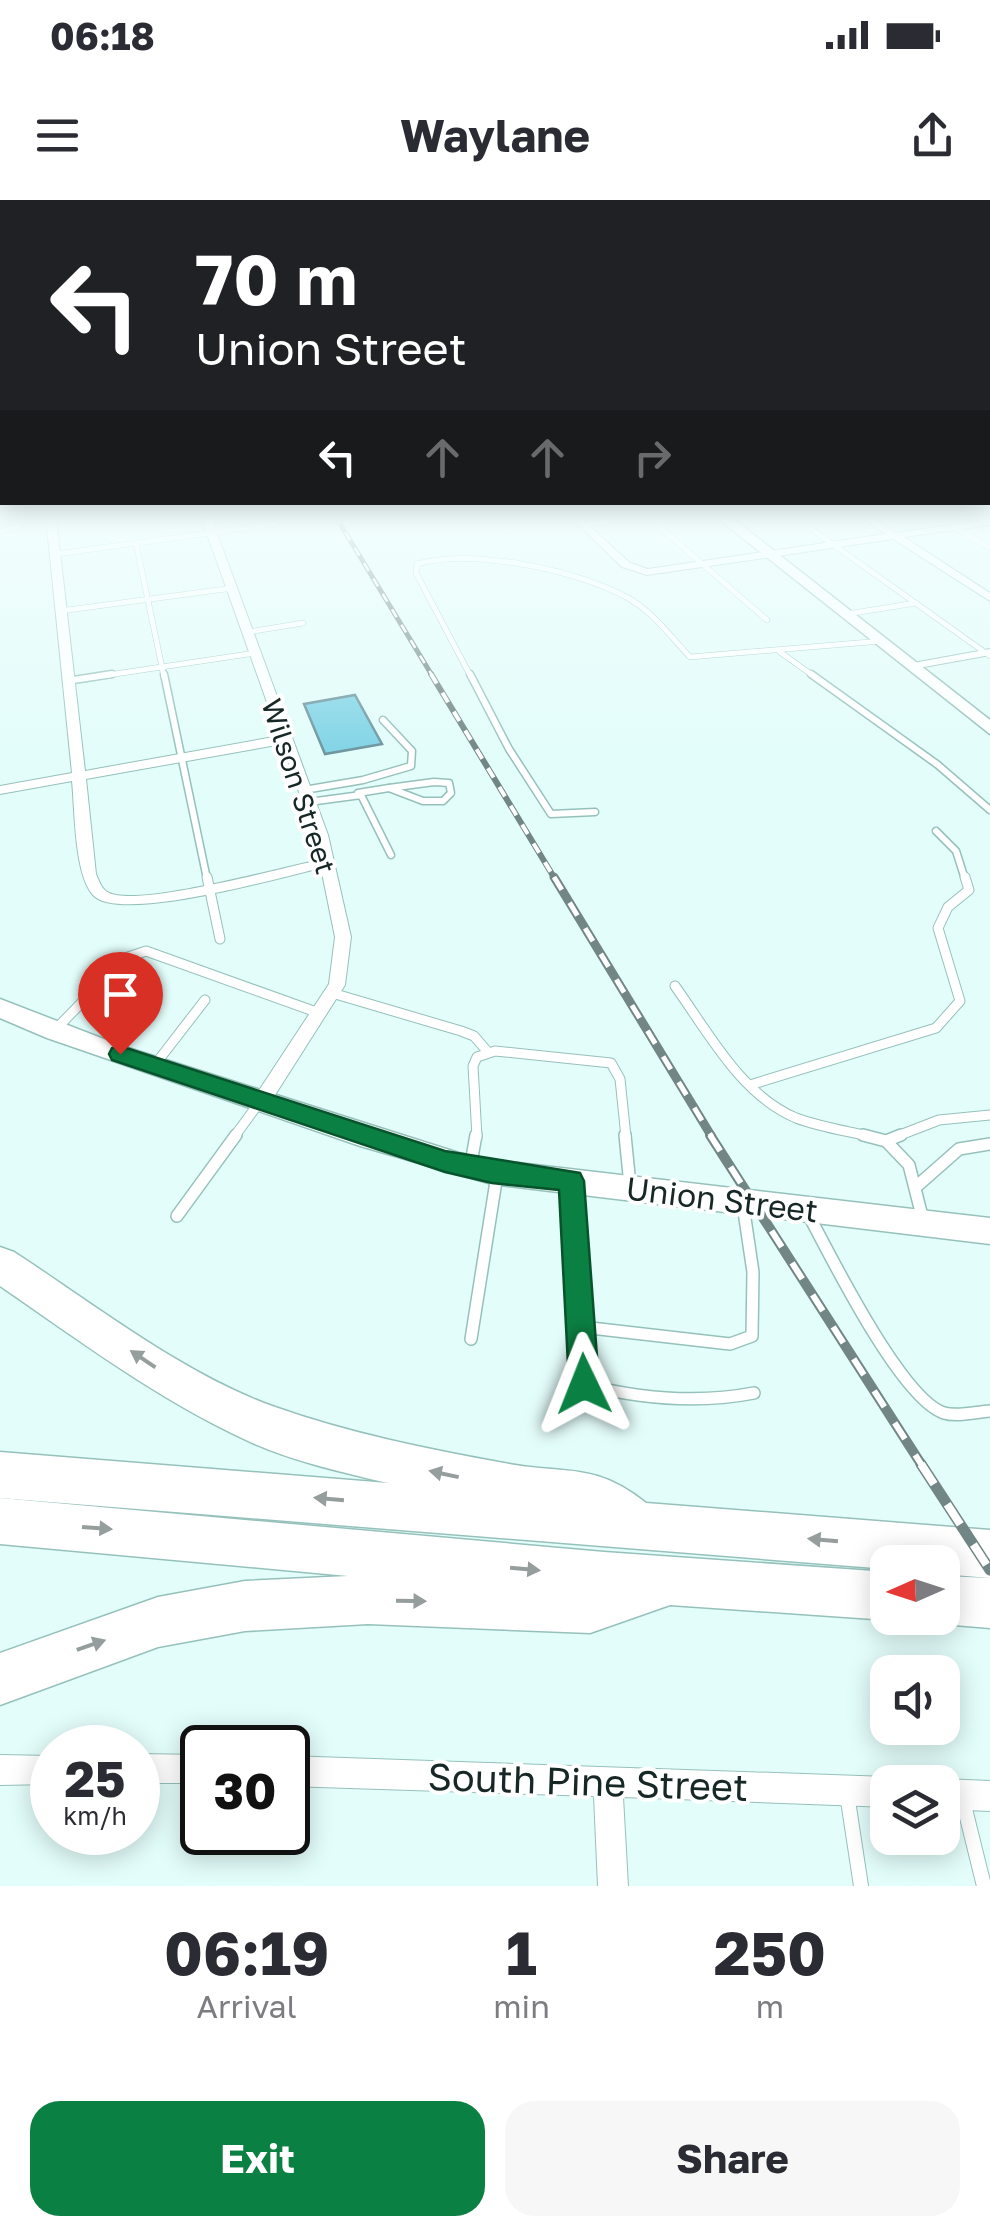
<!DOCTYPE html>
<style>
:root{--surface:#fff;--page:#f7f7f7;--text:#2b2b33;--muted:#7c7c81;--accent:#0b8043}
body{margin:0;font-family:"Golos Text",sans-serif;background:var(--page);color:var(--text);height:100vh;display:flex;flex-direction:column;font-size:38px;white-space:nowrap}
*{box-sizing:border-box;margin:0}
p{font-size:32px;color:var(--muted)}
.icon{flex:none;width:55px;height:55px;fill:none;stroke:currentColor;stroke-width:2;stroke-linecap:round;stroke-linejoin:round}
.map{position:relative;height:1686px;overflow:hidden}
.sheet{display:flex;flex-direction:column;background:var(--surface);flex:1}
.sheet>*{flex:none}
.hud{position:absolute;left:0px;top:0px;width:990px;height:305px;box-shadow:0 5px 25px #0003;background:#202124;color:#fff;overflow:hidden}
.needle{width:65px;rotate:267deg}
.controls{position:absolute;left:870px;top:1345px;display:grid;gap:20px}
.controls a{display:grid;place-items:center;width:90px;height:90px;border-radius:20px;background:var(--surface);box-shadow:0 5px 25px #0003;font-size:50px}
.speed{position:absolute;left:30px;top:1525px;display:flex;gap:20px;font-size:50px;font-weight:700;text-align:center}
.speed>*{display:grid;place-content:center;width:130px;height:130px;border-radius:50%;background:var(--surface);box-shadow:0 5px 25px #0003;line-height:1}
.speed small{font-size:25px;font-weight:400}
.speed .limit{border:5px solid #111;border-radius:15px;background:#fff;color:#111}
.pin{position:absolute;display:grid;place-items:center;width:85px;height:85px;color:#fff;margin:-102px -42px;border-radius:50% 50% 50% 0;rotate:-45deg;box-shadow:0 0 10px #0007}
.pin .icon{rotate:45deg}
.me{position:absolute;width:110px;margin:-55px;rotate:358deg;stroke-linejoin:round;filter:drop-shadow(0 0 8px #0008)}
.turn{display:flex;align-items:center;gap:35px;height:210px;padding:0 30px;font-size:45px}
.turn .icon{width:130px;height:130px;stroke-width:2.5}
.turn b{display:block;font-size:70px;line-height:85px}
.lanes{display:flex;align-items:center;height:95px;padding:0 30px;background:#0003;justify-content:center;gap:50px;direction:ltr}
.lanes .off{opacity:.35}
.eta{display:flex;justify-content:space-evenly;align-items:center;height:170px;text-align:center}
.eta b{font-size:60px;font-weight:700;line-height:70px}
.cta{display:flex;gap:20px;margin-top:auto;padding:20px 30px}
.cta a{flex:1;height:115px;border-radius:30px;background:var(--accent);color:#fff;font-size:40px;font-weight:700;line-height:115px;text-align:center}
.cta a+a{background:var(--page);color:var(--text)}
.status{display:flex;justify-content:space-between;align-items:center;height:70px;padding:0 50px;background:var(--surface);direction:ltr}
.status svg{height:28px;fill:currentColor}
header{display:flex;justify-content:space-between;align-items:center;height:130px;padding:0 30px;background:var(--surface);font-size:45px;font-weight:700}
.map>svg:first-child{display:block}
.building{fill:#81d4e6;stroke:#6e969f;stroke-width:2.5}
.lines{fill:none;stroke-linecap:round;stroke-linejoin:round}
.lane-far4-casing{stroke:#96c1bb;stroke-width:6}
.lane-far3-casing{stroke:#96c1bb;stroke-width:9}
.lane-far2-casing{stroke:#96c1bb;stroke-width:11}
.lane-far1-casing{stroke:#96c1bb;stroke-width:14}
.lane-casing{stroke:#96c1bb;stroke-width:16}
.street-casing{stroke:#96c1bb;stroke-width:2}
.secondary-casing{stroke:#96c1bb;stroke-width:3}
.highway-casing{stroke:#96c1bb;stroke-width:3}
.lane-far4{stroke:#fff;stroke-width:5}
.lane-far3{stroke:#fff;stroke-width:6}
.lane-far2{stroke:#fff;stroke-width:9}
.lane-far1{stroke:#fff;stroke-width:11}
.lane{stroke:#fff;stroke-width:14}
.street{fill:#fff;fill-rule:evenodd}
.secondary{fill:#fff;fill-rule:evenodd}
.highway{fill:#fff;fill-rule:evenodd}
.rail-far4-casing{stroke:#728785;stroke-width:5}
.rail-far3-casing{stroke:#728785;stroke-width:6}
.rail-far2-casing{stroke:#728785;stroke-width:9}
.rail-far1-casing{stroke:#728785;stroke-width:10}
.rail-casing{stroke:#728785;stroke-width:11}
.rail-far4{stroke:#fff;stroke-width:2.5;stroke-dasharray:9;stroke-linecap:butt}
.rail-far3{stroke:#fff;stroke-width:4;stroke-dasharray:11;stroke-linecap:butt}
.rail-far2{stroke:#fff;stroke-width:5;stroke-dasharray:15;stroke-linecap:butt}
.rail-far1{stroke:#fff;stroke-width:6;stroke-dasharray:19;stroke-linecap:butt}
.rail{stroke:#fff;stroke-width:8;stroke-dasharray:24;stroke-linecap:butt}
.oneway{fill:#969e9d}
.route{fill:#0b8043;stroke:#07532c;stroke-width:2.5}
.labels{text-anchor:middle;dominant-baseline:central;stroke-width:8;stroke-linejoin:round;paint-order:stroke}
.far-street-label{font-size:28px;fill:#162725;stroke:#fff}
.street-label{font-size:32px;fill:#162725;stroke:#fff}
.near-street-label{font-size:38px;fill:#162725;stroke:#fff}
</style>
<div class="status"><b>06:18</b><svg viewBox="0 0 49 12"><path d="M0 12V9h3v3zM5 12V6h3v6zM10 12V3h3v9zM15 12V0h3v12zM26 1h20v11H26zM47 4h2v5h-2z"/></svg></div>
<header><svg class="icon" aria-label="menu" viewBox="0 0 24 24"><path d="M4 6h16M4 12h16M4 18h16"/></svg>Waylane<svg class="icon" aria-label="share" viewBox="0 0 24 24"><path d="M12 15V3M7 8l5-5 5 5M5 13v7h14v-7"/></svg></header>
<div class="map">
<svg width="990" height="1686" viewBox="0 0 990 1686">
<rect width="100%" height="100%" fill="#e3fdfa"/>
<path class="building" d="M355 495 382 544 325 554 304 504Z"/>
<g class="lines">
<defs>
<g id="lane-far4">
<path d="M648 317 767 420"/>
<path d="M0 320 3 317"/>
<path d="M583 325 641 317"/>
<path d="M955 327 990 348"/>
<path d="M810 328 990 456"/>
<path d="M0 332 20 325 24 317"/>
<path d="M136 343 164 477"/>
<path d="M56 354 276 324"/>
<path d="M60 411 233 388"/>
<path d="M847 414 916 403"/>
<path d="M248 432 303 423"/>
<path d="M780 452 815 477"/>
<path d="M95 477 255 453"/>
<path d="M471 477 416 373 417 364C473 348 577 370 628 398 653 412 671 437 690 457L882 441"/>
</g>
<g id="lane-far3">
<path d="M164 474 207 679"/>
<path d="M470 474 509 549 551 614 595 612"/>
<path d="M811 474 938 565 990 610"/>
<path d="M67 481 112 474"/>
<path d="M434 582 449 583 451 593 443 601H423L389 588Z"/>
<path d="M304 590 363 580 411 566 412 551 383 520"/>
<path d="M358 593 389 588"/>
<path d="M309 602 361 595 391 655"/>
<path d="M936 631 956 651 965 679"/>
</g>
<g id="lane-far2">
<path d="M207 677 220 739"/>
<path d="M675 786C708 832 741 895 796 918 820 927 847 931 872 937"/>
<path d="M332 793 461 831 474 836 487 851"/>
<path d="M55 830 125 758 146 751 319 813"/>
<path d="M154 866 205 800"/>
<path d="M750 885 936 828 960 801 938 728 948 707 969 690 965 677"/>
<path d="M234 937 259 903"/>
<path d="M477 937 473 866 477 857 495 851 611 863 620 879 626 937"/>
<path d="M895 937 939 920 990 915"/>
</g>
<g id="lane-far1">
<path d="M625 935 630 985"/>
<path d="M863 935 886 941 901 935"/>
<path d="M886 941 909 965 923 1020"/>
<path d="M471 963 476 935"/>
<path d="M917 986 959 949 990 944"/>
<path d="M807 1012C830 1055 901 1199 944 1213 957 1217 976 1212 990 1211"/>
<path d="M177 1016 236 935"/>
<path d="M582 1127 730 1144 752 1136 753 1072 743 1005"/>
<path d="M471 1139 497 975"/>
<path d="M586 1185C642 1199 697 1204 754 1193"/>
</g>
<g id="lane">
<path d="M847 1594 861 1686"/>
<path d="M963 1601 984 1686"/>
</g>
<g id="street">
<path d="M46 317H56L85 571 279 536 201 317H211L328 635 351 737 345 785 268 906H254L252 901 329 784 335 737 321 668C282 677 119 724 93 695 74 674 75 610 72 581L0 594V586L72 573ZM282 544 314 635 319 660C282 668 139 707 109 693 102 690 99 681 96 674L86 579Z"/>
<path d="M570 317H580L630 363 648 369 886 334 861 317H872L897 333 990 319V325L904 337 990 393V401L893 339 647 375 622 367Z"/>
<path d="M990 449V455L913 469 907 466 913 463Z"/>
<path d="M571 973 578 975 581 981 595 1185 592 1193 584 1196 576 1193 573 1185 561 981 564 975Z"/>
<path d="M138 1554 202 1555V1583H138Z"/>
<path d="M0 1555 52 1556V1584L0 1585Z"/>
<path d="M288 1556 888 1577 899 1582H888V1607L623 1597 628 1686H598L594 1596 288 1586Z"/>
<path d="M942 1579 990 1581V1611L942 1609V1582H934Z"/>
</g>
<g id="secondary">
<path d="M716 317H731L990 520V534Z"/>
<path d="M0 799 122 846 459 953 492 960 990 1018V1044L492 984 360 946 47 838 0 818Z"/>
</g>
<g id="highway">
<path d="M0 1047 14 1052C94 1104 184 1175 275 1207 348 1233 427 1249 504 1263 564 1275 594 1261 646 1303L990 1330V1378L942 1374V1362H888V1369L0 1298V1252L388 1283C341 1272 292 1261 248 1241 159 1200 80 1141 0 1086Z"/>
<path d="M0 1298 604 1352 888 1372V1418H895L888 1420 670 1405 590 1433 368 1424 245 1431 158 1447 0 1505V1453L158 1397 245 1381 348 1376 0 1344Z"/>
<path d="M942 1376 990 1378V1428L942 1424 925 1418H942Z"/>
</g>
</defs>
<use href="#lane-far4" class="lane-far4-casing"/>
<use href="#lane-far3" class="lane-far3-casing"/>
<use href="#lane-far2" class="lane-far2-casing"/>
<use href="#lane-far1" class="lane-far1-casing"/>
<use href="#lane" class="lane-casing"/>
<use href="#street" class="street-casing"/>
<use href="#secondary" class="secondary-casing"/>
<use href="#highway" class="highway-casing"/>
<use href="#lane-far4" class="lane-far4"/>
<use href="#lane-far3" class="lane-far3"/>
<use href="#lane-far2" class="lane-far2"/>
<use href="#lane-far1" class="lane-far1"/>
<use href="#lane" class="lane"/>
<use href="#street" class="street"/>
<use href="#secondary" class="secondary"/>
<use href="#highway" class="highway"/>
<defs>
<path id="rail-far4" d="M336 317 433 477"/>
<path id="rail-far3" d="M431 474 555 679"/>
<path id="rail-far2" d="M554 677 712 937"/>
<path id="rail-far1" d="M710 935 923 1267"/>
<path id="rail" d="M921 1264 990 1370"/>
</defs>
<use href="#rail-far4" class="rail-far4-casing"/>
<use href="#rail-far3" class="rail-far3-casing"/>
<use href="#rail-far2" class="rail-far2-casing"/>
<use href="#rail-far1" class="rail-far1-casing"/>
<use href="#rail" class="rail-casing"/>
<use href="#rail-far4" class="rail-far4"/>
<use href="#rail-far3" class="rail-far3"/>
<use href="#rail-far2" class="rail-far2"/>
<use href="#rail-far1" class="rail-far1"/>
<use href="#rail" class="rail"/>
</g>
<defs><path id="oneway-solid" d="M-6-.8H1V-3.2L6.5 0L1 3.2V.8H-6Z" transform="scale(2.5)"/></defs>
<g class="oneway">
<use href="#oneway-solid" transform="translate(143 1159) rotate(-146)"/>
<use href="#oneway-solid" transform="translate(444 1274) rotate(-168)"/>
<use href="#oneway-solid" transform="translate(329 1299) rotate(-175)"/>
<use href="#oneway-solid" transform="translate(97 1328) rotate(4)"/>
<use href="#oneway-solid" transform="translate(823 1340) rotate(-175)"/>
<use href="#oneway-solid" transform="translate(525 1369) rotate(5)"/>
<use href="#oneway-solid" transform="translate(411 1401) rotate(1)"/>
<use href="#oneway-solid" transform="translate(91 1445) rotate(-19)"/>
</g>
<linearGradient id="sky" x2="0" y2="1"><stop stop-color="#84bded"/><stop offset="0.57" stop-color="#f2fefd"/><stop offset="1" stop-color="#f2fefd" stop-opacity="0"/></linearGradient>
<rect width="990" height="553" fill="url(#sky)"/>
<path class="route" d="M120 846 445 951 580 973 584 981 599 1184 594 1195 584 1199 573 1195 569 1184 559 990 492 983 445 972 112 860 109 854 112 848Z"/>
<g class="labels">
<g class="far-street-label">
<text transform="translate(299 586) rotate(72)">Wilson Street</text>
</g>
<g class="street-label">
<text transform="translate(722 999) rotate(7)">Union Street</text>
</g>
<g class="near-street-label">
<text transform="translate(588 1581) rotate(2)">South Pine Street</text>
</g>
</g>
</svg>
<div class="controls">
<a><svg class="needle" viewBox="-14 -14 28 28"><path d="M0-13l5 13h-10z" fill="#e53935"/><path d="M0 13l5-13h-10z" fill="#7c7c81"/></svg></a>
<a><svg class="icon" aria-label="sound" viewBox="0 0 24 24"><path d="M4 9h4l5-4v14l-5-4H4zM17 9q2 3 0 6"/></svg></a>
<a><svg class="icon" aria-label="layers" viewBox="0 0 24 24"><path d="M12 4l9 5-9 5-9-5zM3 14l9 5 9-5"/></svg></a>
</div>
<div class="speed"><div>25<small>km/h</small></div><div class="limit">30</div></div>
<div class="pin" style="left:120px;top:854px;background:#d93025"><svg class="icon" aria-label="arrive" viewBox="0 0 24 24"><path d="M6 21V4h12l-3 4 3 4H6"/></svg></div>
<svg class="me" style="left:584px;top:1184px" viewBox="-20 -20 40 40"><path d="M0-17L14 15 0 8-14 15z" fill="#0b8043" stroke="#fff" stroke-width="4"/></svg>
<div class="hud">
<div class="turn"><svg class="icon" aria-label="left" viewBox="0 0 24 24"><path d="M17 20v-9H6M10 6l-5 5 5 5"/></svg><div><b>70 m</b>Union Street</div></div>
<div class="lanes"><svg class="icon" aria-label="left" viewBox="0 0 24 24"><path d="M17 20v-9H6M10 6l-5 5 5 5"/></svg><svg class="icon off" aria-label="ahead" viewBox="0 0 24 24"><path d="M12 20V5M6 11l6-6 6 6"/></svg><svg class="icon off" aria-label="ahead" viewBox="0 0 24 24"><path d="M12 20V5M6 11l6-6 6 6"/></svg><svg class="icon off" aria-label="right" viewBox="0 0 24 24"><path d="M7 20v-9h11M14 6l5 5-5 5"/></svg></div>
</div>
</div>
<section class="sheet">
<div class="eta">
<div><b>06:19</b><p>Arrival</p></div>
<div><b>1</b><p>min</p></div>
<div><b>250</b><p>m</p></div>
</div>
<div class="cta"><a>Exit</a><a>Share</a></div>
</section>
